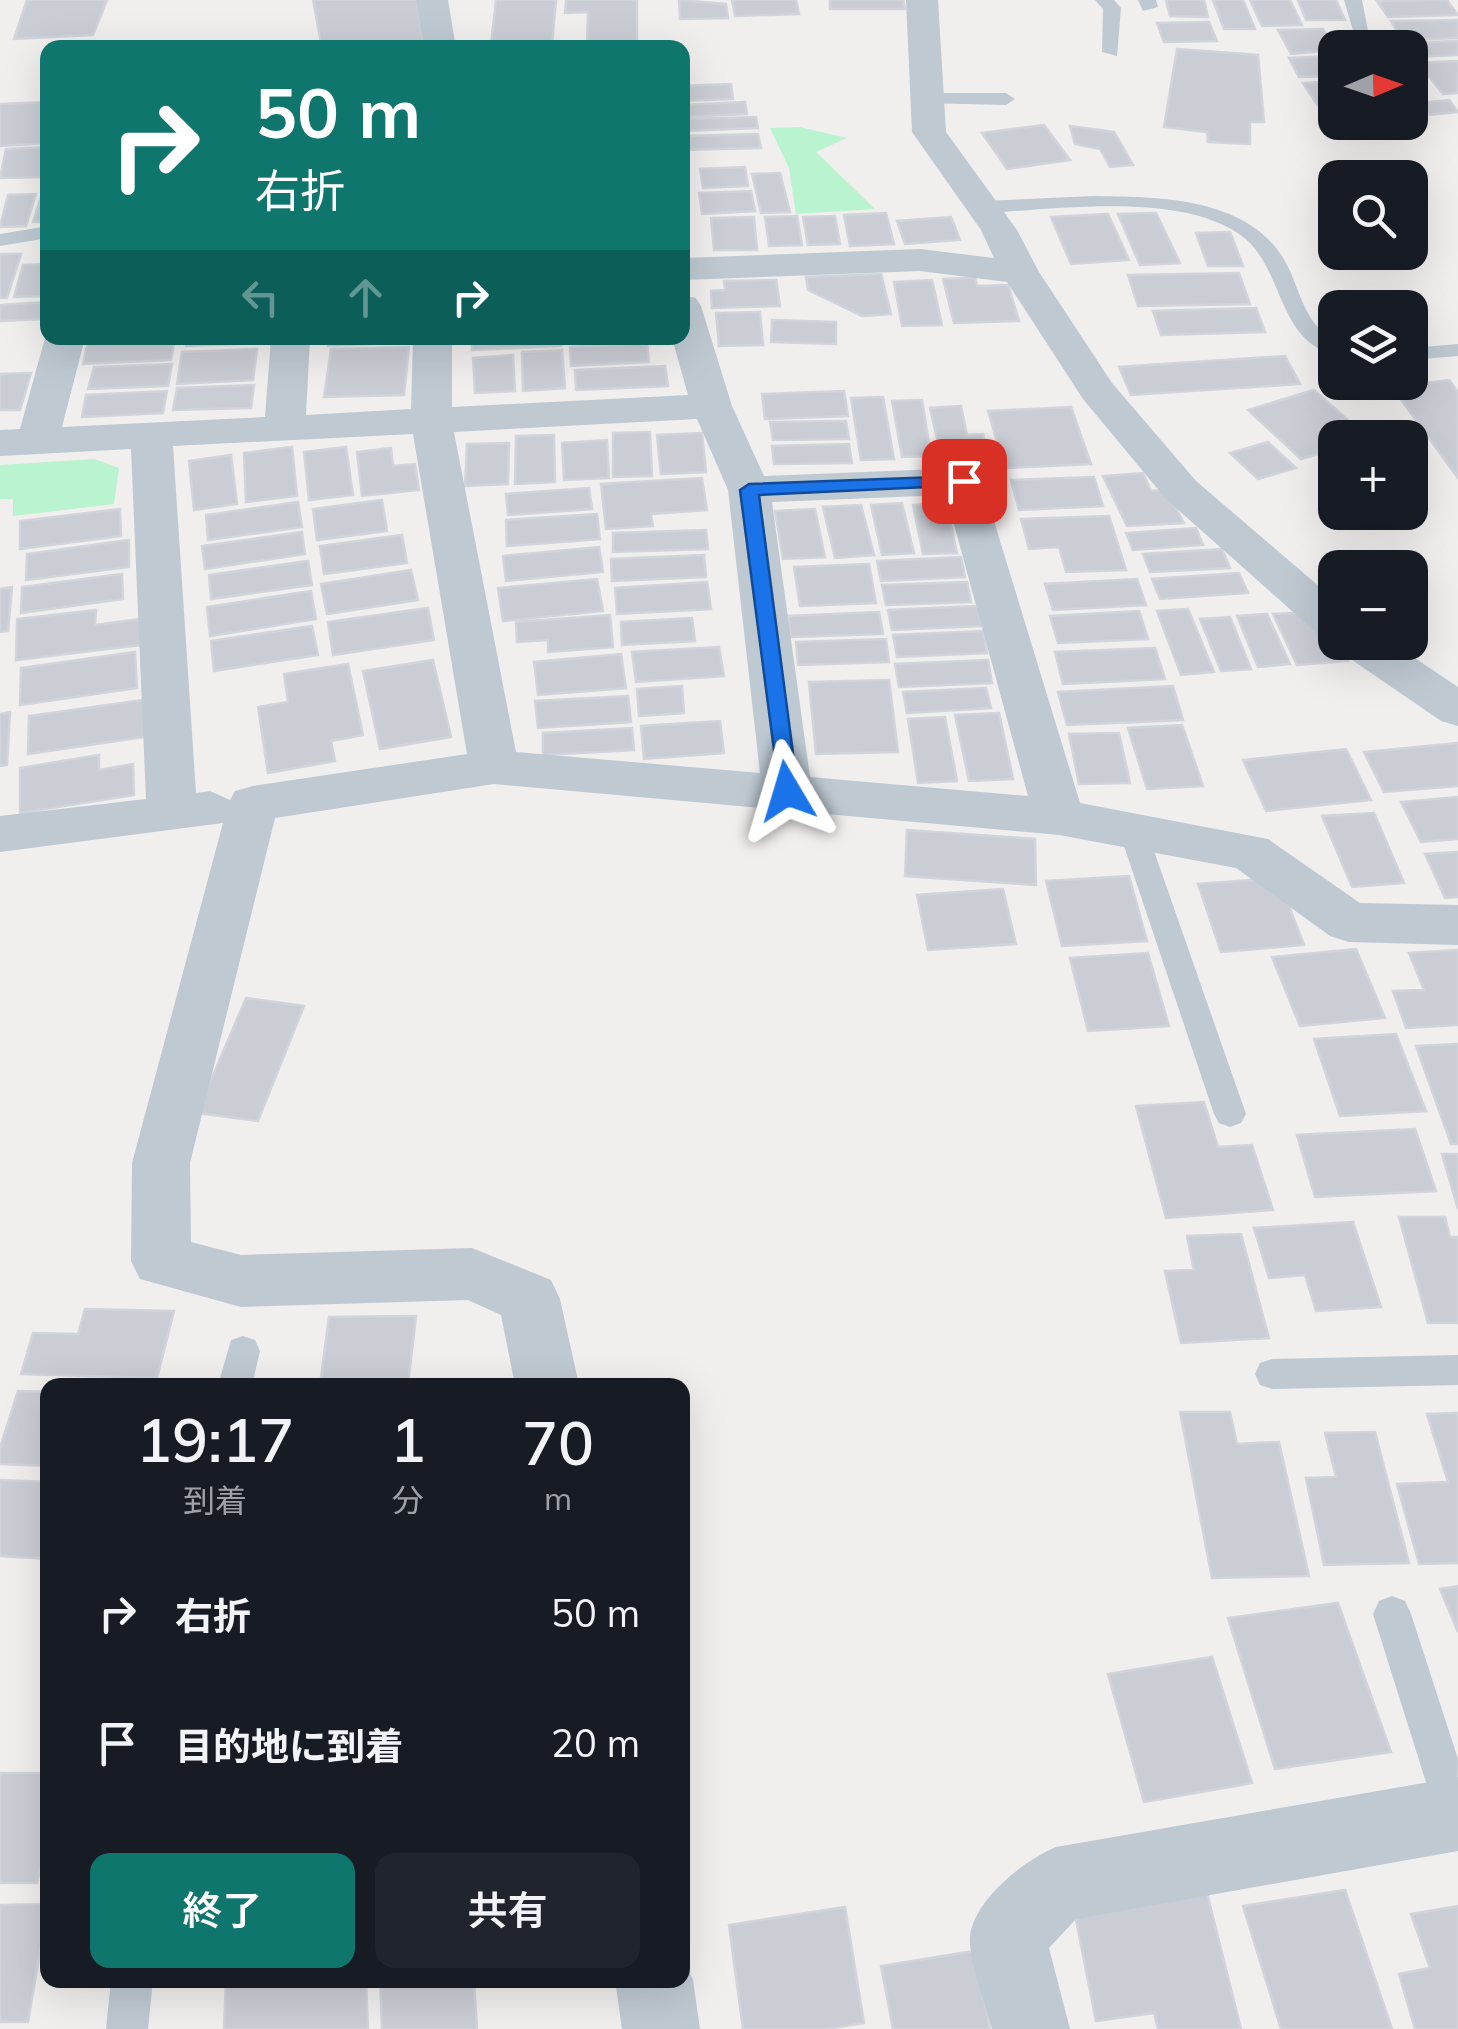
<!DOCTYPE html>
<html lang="ja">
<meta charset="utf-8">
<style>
:root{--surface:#171b24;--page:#20242c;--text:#f1f3f6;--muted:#9ea1a6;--accent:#0f766e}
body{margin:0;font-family:Mulish,"Noto Sans JP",sans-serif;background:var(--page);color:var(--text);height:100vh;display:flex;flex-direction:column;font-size:38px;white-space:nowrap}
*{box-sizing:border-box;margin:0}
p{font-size:32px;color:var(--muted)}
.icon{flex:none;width:55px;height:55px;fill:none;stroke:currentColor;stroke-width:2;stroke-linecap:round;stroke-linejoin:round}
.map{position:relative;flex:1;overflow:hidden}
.side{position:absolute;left:40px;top:1378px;width:650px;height:610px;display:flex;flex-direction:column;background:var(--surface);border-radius:20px;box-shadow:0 10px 40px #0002}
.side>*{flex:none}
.guide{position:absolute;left:40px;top:40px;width:650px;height:305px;border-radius:20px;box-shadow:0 10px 40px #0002;background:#0f766e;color:#fff;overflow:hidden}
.needle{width:65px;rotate:88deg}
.fabs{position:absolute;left:1318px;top:30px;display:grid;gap:20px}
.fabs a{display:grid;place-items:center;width:110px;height:110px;border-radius:20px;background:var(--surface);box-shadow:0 10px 40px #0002;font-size:50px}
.pin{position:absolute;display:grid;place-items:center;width:85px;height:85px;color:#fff;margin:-42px;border-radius:20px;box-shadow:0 5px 15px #0006}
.me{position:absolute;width:110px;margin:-55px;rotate:353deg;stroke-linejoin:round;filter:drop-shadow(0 0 8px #0008)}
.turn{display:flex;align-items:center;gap:35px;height:210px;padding:0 50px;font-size:45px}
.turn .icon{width:130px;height:130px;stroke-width:2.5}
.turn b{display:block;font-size:70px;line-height:85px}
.lanes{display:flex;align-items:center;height:95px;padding:0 50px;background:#0003;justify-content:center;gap:50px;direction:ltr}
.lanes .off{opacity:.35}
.eta{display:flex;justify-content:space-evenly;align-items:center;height:170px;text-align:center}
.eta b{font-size:60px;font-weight:600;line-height:70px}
.primary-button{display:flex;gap:20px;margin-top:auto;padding:20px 50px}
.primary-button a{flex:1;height:115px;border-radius:20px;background:var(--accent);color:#fff;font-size:40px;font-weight:600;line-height:115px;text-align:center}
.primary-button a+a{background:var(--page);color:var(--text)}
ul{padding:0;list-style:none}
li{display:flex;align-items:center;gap:30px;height:130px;padding:0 50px}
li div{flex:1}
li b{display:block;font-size:38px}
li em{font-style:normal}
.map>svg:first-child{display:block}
.green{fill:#b9f3d0}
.building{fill:#cacdd4;stroke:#d2d4db;stroke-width:2.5}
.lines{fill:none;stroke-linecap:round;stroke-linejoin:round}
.lane{fill:#bec9d2;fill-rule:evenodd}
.street{fill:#bec9d2;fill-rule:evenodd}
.route{fill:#1a73e8;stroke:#114b97;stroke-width:2.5}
</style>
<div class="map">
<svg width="1458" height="2029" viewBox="0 0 1458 2029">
<rect width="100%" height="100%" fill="#f1eeee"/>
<g class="green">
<path d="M800 127 847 138 816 152 875 209 796 214 789 168 770 128Z"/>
<path d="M94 459 119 468 114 504 13 516V499H0V465Z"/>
</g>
<g class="building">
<path d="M27 0H107L93 35 14 39Z"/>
<path d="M313 0H417L424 48H322Z"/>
<path d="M496 0H556L552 44 491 45Z"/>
<path d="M566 0H637V47H587L588 12 565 13Z"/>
<path d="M679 0 726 4 728 18 680 19Z"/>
<path d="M732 0H796L799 14 735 16Z"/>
<path d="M830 0H903L905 9H830Z"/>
<path d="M1166 0H1204L1208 17 1170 16Z"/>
<path d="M1213 0H1243L1255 29H1224Z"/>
<path d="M1250 0H1290L1302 25 1262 26Z"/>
<path d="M1298 0H1336L1345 20H1306Z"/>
<path d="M1447 0 1458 15 1388 17 1377 1Z"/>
<path d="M1458 20V38L1402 40 1391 21Z"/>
<path d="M1209 22 1217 41 1164 42 1157 23Z"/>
<path d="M1323 29 1331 43 1351 42 1355 48 1291 54 1278 30Z"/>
<path d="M1458 41V55L1413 57 1405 43Z"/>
<path d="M1177 49 1258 55 1264 122H1250V144L1208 142 1207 132 1164 127Z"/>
<path d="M1335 56V76L1299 77 1289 58Z"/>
<path d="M1458 61V93L1443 94 1418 63Z"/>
<path d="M1335 81V105L1318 106 1303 83Z"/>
<path d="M731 84 733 99 682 101V86Z"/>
<path d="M1449 100 1458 112 1430 115 1419 103Z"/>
<path d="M48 102V143L0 146V104Z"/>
<path d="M745 102 747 114 682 117V105Z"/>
<path d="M756 117 758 128 682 131V119Z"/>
<path d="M1044 125 1070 160 1007 169 982 133Z"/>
<path d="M1070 126 1114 132 1133 165 1110 167 1100 149 1075 144Z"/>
<path d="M758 134 761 148 682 150V136Z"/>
<path d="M48 147V177L0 178 6 149Z"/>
<path d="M745 167 748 186 703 188 700 169Z"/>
<path d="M780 173 790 212 761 213 752 174Z"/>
<path d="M43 191H48V222H33Z"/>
<path d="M751 191 755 211 702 214 699 193Z"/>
<path d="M36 194 26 226 0 227 8 195Z"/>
<path d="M886 213 894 244 850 246 844 215Z"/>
<path d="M1156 213 1180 263 1140 265 1118 214Z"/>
<path d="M1108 214 1129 260 1071 264 1051 217Z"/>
<path d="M797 216 802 245 769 246 765 217Z"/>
<path d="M835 216 840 244 808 245 803 217Z"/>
<path d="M754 217 757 250H714L711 218Z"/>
<path d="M951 217 960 240 905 244 897 221Z"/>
<path d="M1230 232 1243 266H1208L1196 233Z"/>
<path d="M0 254H21L7 298H0Z"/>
<path d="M48 264V296L14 297 23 265Z"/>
<path d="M1239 273 1250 304 1138 306 1128 275Z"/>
<path d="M881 274 891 314 862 316 808 290 806 277Z"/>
<path d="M975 278 977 286 1008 285 1019 321 954 323 943 279Z"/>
<path d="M776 280 780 306 712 308 711 291 725 290 724 281Z"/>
<path d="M932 280 942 325 902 326 894 282Z"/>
<path d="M46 302 42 319 0 321V305Z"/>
<path d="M1256 308 1265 332 1161 335 1153 311Z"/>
<path d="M760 312 763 345 719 346 716 313Z"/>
<path d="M772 320 836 322V344L771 342Z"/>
<path d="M175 338 171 360 83 364 88 341Z"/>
<path d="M187 338H262L261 343 186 346Z"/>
<path d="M329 338H412V342L328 346Z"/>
<path d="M472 338H560L561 346 472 350Z"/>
<path d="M647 343 649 362 571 366 570 347Z"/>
<path d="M409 347 404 395 324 397 331 349Z"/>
<path d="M257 349 253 380 177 384 182 352Z"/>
<path d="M562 350 565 388 523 391 522 352Z"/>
<path d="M513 355 515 391 475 393 473 358Z"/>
<path d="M1285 356 1300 384 1131 395 1119 367Z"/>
<path d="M172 364 168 386 88 389 94 367Z"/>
<path d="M665 366 668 386 576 390 575 370Z"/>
<path d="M31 373 20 410H0V374Z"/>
<path d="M1449 380 1458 392V478L1392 387Z"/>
<path d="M254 385 251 408 173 410 177 388Z"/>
<path d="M1314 390 1368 438H1335V449L1301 459 1248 410Z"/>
<path d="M167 391 163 413 82 417 86 395Z"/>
<path d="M844 391 848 416 765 419 762 394Z"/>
<path d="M883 397 894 459 861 460 851 398Z"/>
<path d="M922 400 931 456 902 457 892 401Z"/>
<path d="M961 406 967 435 983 434 989 459 942 461 930 408Z"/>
<path d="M1071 407 1091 464 1005 468 988 411Z"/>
<path d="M846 421 849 439 773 440 770 422Z"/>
<path d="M650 432 652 476 613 477V433Z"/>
<path d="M702 433 706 472 661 474 657 435Z"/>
<path d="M554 435 555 482 515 484 516 436Z"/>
<path d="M607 440 609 478 564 480 562 443Z"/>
<path d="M1268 442 1296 468 1258 479 1230 453Z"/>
<path d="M509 443 508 484 465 486 467 444Z"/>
<path d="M849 444 852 463 774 464 772 446Z"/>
<path d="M292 447 297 496 246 502 244 453Z"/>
<path d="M346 447 353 495 309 500 304 452Z"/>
<path d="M391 448 393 466 415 464 419 490 362 496 357 452Z"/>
<path d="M231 455 237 504 194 510 189 461Z"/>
<path d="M1143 473 1151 491 1166 490 1184 523 1127 526 1103 476Z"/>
<path d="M1094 477 1103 506 1019 510 1011 480Z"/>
<path d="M702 478 707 510 651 514 653 526 606 529 601 484Z"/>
<path d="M589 488 592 509 508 515 506 494Z"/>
<path d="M382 500 387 531 317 540 313 509Z"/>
<path d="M298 502 302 527 208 540 206 515Z"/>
<path d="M902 503 914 553 882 555 871 505Z"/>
<path d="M946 504 957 553 923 554 913 505Z"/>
<path d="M861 505 874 555 835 558 823 507Z"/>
<path d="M120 509 121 536 20 549V521Z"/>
<path d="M815 509 825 557 783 559 775 511Z"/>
<path d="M597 514 600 539 507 546 506 520Z"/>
<path d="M1109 516 1126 570 1066 572 1059 547 1029 549 1021 519Z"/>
<path d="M1196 528 1203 545 1133 550 1126 533Z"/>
<path d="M706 530 708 549 613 552V533Z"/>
<path d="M302 532 305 554 205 569 202 546Z"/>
<path d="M402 535 407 563 324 574 320 546Z"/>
<path d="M129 540V567L26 580 27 554Z"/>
<path d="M599 547 603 572 506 581 503 556Z"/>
<path d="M1222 549 1230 568 1150 572 1143 554Z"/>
<path d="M704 555 706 577 612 581 611 559Z"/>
<path d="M961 557 965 577 881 581 877 561Z"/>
<path d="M308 561 312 585 211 599 209 575Z"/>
<path d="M869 564 876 603 800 606 794 567Z"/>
<path d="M411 570 418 600 327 614 321 584Z"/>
<path d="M1239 573 1248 593 1160 599 1152 579Z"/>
<path d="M122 574 123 599 21 613 22 587Z"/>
<path d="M597 579 603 611 503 621 498 588Z"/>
<path d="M1137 579 1146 605 1053 610 1045 584Z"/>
<path d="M707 582 711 609 617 614 615 588Z"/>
<path d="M967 582 971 602 886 605 882 585Z"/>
<path d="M12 587 8 631 0 632V589Z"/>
<path d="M311 591 316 619 210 636 207 607Z"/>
<path d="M977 606 982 626 892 630 888 610Z"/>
<path d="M428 608 434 640 333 655 328 622Z"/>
<path d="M1188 609 1214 672 1181 675 1157 611Z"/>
<path d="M96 610 95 625 141 619 142 645 16 660 17 619Z"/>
<path d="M1139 611 1148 639 1058 643 1050 616Z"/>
<path d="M879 612 883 634 791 637 788 616Z"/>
<path d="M1296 613 1335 634V642H1339L1348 661 1297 665 1273 614Z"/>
<path d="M1267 614 1290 664 1258 667 1237 616Z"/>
<path d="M610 615 613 647 548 652V640L517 642 516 622Z"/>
<path d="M1230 617 1251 669 1221 671 1200 619Z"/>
<path d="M692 618 695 641 622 645 621 622Z"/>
<path d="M312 626 318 655 214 671 211 641Z"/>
<path d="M983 631 987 653 897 657 893 635Z"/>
<path d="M886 639 889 662 798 665 796 642Z"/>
<path d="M719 647 724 676 636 682 632 652Z"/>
<path d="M1155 648 1165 679 1063 684 1055 652Z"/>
<path d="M135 652 137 688 20 705 21 668Z"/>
<path d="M621 654 626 688 538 695 534 662Z"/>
<path d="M433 660 451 737 380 749 363 671Z"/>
<path d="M988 660 992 683 899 687 895 664Z"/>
<path d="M348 664 363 735 331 741 335 761 268 773 258 707 288 702 284 674Z"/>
<path d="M889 680 898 752 816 754 809 682Z"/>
<path d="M682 686 684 713 639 716 637 689Z"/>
<path d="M1173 686 1183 720 1067 725 1058 692Z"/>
<path d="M986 688 991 708 907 713 903 692Z"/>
<path d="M628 696 631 722 538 728 535 701Z"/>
<path d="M150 699 151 736 28 754 29 716Z"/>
<path d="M10 712 7 765 0 766V714Z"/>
<path d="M999 713 1013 779 969 781 955 715Z"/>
<path d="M945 717 957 781 918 783 908 719Z"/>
<path d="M720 721 724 753 644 759 641 726Z"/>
<path d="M1182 725 1203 786 1147 789 1128 728Z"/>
<path d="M632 728 634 750 543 755V733Z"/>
<path d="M1119 733 1130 783 1079 784 1069 734Z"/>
<path d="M1458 743V786L1384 792 1364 752Z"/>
<path d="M1346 749 1371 800 1266 811 1243 760Z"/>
<path d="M99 755V770L133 764 134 795 20 813V768Z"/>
<path d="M1458 797V839L1421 842 1401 802Z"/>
<path d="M1374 813 1404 883 1352 887 1322 816Z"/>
<path d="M907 830 1035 839 1036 885 905 876Z"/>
<path d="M1458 852V897L1445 898 1425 854Z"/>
<path d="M1129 876 1147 941 1062 946 1046 881Z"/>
<path d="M1278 878 1304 945 1221 952 1198 884Z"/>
<path d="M1003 889 1016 944 928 950 917 895Z"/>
<path d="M1356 949 1385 1018 1300 1026 1272 957Z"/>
<path d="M1458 950V1025L1406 1028 1393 991 1424 990 1409 953Z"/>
<path d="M1148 953 1169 1026 1088 1031 1070 958Z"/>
<path d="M246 998 304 1006 258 1121 197 1113Z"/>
<path d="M1396 1034 1426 1111 1340 1116 1314 1039Z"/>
<path d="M1458 1044V1144H1451L1416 1046Z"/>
<path d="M1204 1102 1218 1147 1252 1145 1273 1210 1166 1218 1136 1106Z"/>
<path d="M1415 1129 1436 1191 1315 1197 1297 1135Z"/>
<path d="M1442 1154H1458V1209Z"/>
<path d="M1399 1217H1445L1450 1237H1458V1323H1428Z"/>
<path d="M1353 1222 1381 1307 1316 1311 1305 1275 1269 1278 1254 1228Z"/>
<path d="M1241 1234 1269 1338 1181 1343 1165 1271 1194 1270 1187 1236Z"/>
<path d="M85 1309 174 1311 157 1378 21 1374 33 1333 78 1334Z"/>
<path d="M416 1316 408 1385H320L329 1317Z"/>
<path d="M18 1391 48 1392V1466L0 1464V1448Z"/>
<path d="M1180 1412H1230L1237 1444 1279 1442 1309 1576 1212 1578Z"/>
<path d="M1458 1413V1563L1419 1564 1397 1484 1448 1482 1427 1414Z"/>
<path d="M1375 1432 1409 1563 1324 1565 1306 1478 1336 1477 1325 1433Z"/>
<path d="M0 1480 48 1482V1559L0 1556Z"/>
<path d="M1458 1586V1632L1440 1589Z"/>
<path d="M1338 1603 1391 1752 1275 1769 1228 1618Z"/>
<path d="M1212 1657 1252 1783 1144 1802 1108 1674Z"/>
<path d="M0 1773H48V1833L37 1883H0Z"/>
<path d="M1206 1889 1241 2029H1158L1154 2013 1096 2021 1073 1904Z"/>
<path d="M1345 1890 1392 2029H1281L1243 1906Z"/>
<path d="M48 1904 28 2022H0V1905Z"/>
<path d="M1458 1906V2029H1415L1399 1974 1430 1968 1411 1914Z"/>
<path d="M845 1907 864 2023 827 2029H743L729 1925Z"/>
<path d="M974 1951 990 2029H893L881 1966Z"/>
<path d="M226 1980H366L368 2029H224Z"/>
<path d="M380 1980H474L477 2029H382Z"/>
</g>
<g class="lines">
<g class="lane">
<path d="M1095 0H1114L1121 8 1117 56 1102 52 1103 9Z"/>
<path d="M1138 0H1156L1158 7 1143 11Z"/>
<path d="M1344 0H1362L1370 41 1355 37Z"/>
<path d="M927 93H1006L1015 99 1006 105 921 103 918 99Z"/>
<path d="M1093 196C1163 197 1257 197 1290 271 1302 298 1307 326 1335 340V355C1275 340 1285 265 1239 234 1177 191 1054 210 982 213L972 207 982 201Z"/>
<path d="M48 226V238L0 246V234Z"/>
<path d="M1458 344V356L1410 360V348Z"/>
<path d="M1133 821 1147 831 1246 1114 1241 1123 1230 1127 1219 1123 1214 1114 1119 831Z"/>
<path d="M243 1336 255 1340 260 1351 252 1385H218L231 1340Z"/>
<path d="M1458 1355V1385L1272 1389 1260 1385 1255 1374 1260 1363 1272 1359Z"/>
<path d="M1392 1596 1405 1601 1411 1614 1458 1759 1456 1834 1442 1828 1436 1814 1373 1614 1379 1601Z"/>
<path d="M111 1980H153L148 2029H106Z"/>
</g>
<g class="street">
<path d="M416 0H448L456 48H424Z"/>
<path d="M906 0H938L946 132 1017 230 1039 272 1112 383 1196 481 1335 600V639L1319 635 1166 499 1083 399 1007 282 920 271 682 280V258L920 249 994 258 981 230 912 132Z"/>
<path d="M682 295 696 298 701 306 732 406 764 476 964 468 979 472 1080 803 1268 839 1360 903 1458 905V945L1349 942 1330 936 1236 868 1059 835 494 784 275 818 190 1163 191 1242 241 1255 472 1248 551 1280 560 1299 579 1385H515L501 1315 468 1300 241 1307 140 1279 131 1261 132 1163 223 823 0 852V816L146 799 131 449 0 456V430L20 429 45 338H85L62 427 265 417 271 338H310L306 415 411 409 413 338H452V407L688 395 672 338H682ZM697 419 728 490 760 773 516 752 454 432ZM413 434 467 754 253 786 235 791 230 800 210 791 196 793 173 446ZM946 495 1028 796 810 777 772 502Z"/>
<path d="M1335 642H1391L1458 687V726L1441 721 1342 653Z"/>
<path d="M1458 1777V1851L1076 1919 1049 1948 1070 2029H992C986 2007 968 1957 970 1936 975 1898 1025 1860 1056 1847Z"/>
<path d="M682 1955 693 1980 700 2029H622L615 1980H682Z"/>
</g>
</g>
<path class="route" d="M964 476 973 481 970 485 759 495 798 791 795 796H780L740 490 749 484Z"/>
</svg>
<div class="fabs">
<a><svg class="needle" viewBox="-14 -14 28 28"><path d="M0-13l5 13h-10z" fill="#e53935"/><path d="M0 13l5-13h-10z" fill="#9ea1a6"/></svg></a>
<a><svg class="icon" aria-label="search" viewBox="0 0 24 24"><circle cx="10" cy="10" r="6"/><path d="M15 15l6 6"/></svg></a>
<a><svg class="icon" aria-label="layers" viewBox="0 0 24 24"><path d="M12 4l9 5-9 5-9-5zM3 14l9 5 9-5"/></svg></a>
<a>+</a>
<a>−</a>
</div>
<div class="pin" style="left:964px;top:481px;background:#d93025"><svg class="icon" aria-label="arrive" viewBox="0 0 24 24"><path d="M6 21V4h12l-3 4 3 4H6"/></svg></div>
<svg class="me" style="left:787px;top:791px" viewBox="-20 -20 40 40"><path d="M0-17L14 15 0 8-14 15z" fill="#1a73e8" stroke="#fff" stroke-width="4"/></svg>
<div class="guide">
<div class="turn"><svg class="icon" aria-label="right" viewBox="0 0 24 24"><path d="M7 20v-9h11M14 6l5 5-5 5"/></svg><div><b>50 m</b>右折</div></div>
<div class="lanes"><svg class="icon off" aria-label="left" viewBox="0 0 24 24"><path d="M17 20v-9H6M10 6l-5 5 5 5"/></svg><svg class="icon off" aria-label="ahead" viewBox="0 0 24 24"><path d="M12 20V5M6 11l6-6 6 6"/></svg><svg class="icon" aria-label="right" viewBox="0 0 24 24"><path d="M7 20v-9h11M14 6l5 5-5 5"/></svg></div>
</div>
<section class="side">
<div class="eta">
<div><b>19:17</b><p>到着</p></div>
<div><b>1</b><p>分</p></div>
<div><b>70</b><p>m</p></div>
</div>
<ul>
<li><svg class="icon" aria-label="right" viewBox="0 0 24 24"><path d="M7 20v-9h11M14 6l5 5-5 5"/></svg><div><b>右折</b></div><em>50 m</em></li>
<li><svg class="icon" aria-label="arrive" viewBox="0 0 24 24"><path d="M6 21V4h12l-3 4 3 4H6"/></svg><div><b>目的地に到着</b></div><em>20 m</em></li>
</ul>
<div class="primary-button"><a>終了</a><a>共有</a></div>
</section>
</div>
